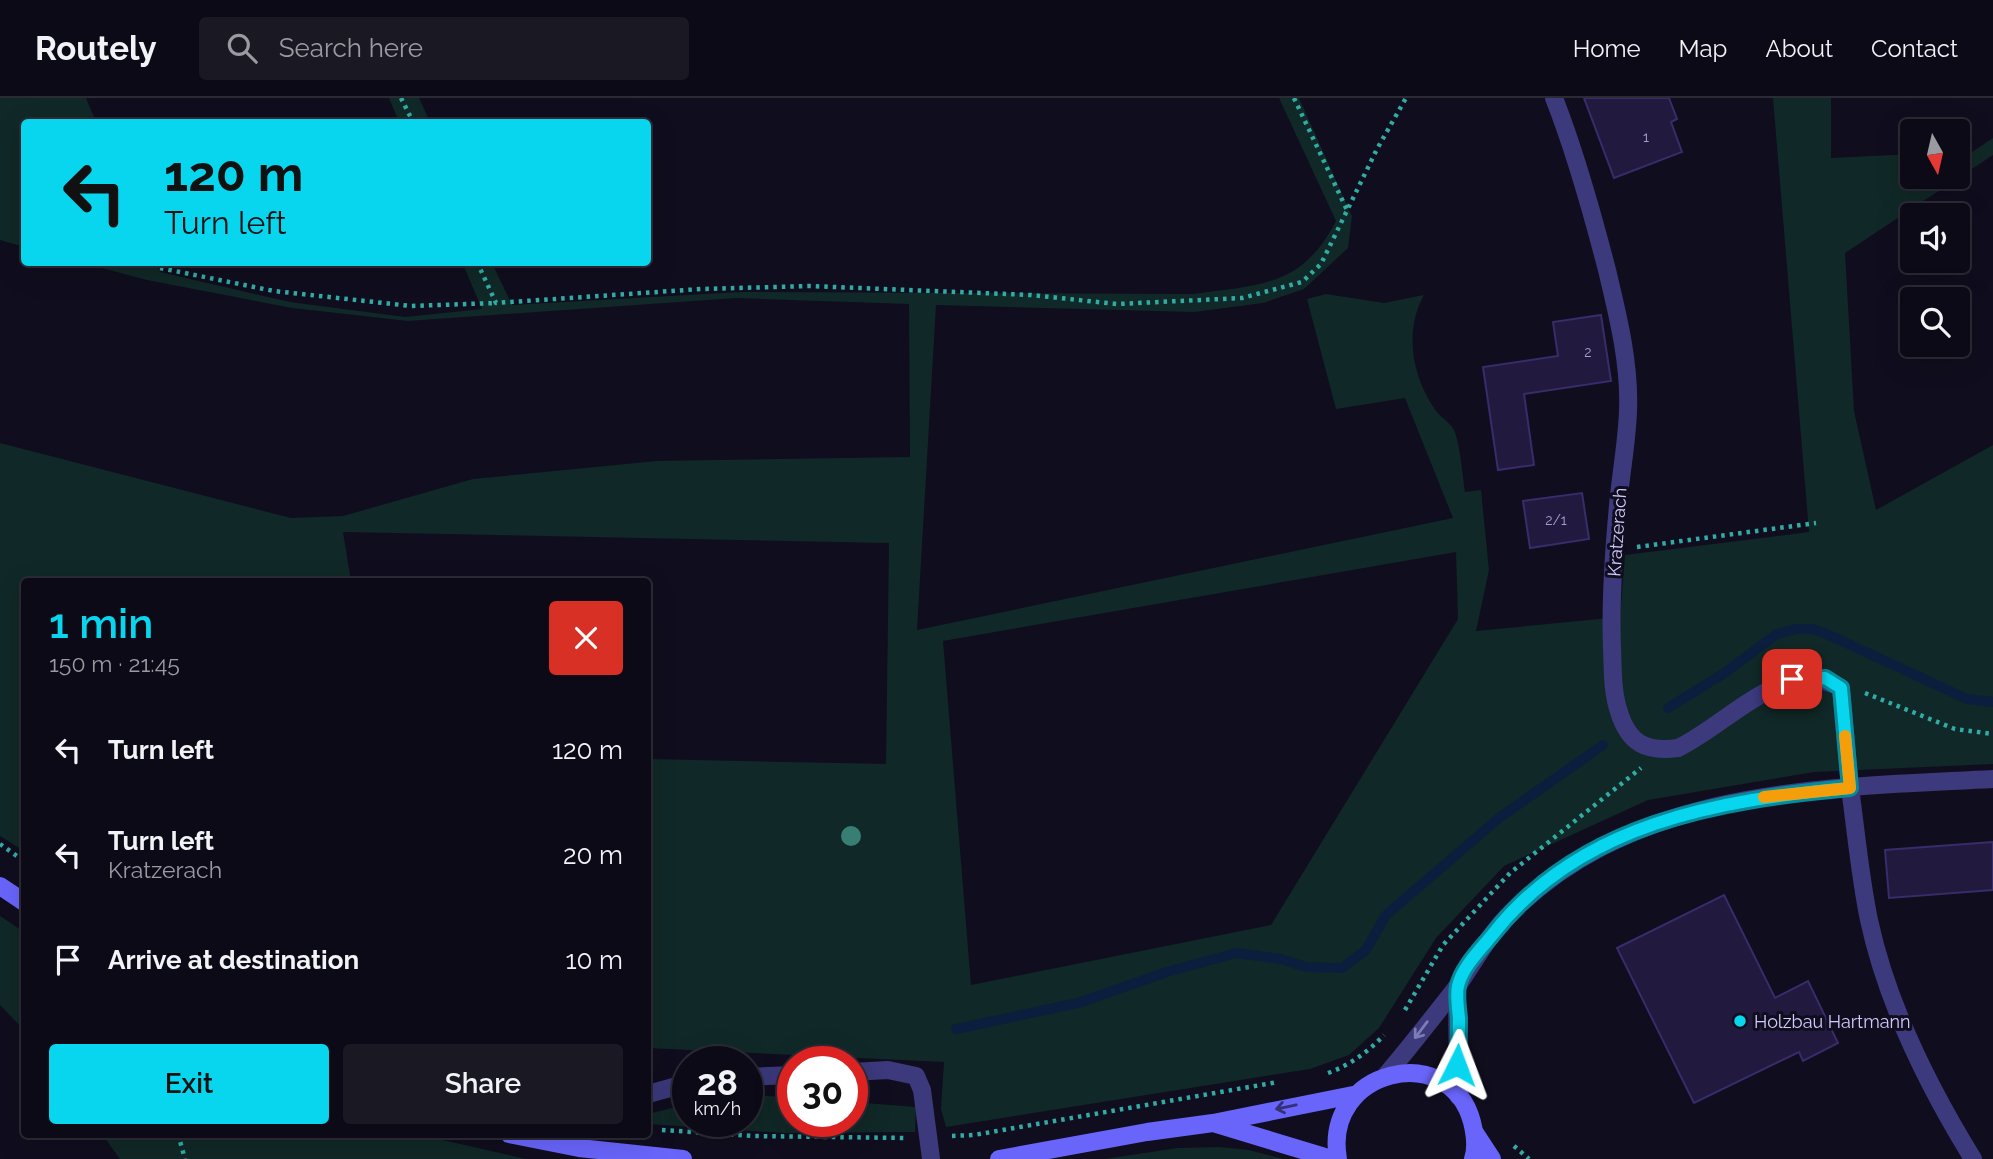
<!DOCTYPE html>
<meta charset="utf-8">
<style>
:root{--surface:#0c0a16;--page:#1a1823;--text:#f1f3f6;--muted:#9a9aa1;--line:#2c2b35;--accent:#07d6ee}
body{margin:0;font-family:Raleway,sans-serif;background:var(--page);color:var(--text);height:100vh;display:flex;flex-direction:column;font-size:26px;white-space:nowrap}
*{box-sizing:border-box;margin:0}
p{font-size:23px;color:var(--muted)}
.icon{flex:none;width:38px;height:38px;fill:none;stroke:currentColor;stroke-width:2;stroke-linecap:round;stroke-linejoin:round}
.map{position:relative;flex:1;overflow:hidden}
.side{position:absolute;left:21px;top:480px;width:630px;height:560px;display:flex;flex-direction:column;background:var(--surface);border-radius:7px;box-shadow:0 7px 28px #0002,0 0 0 2px var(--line)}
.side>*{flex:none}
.hud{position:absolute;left:21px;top:21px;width:630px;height:147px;border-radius:7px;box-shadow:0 7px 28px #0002,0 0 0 2px var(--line);background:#07d6ee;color:#111;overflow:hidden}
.needle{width:46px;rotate:172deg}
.tools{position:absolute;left:1900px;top:21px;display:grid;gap:14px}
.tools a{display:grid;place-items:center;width:70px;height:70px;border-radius:7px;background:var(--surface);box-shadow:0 7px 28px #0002,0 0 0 2px var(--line);font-size:35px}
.speed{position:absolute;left:672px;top:948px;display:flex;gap:14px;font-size:35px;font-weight:700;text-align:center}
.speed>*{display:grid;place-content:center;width:91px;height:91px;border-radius:50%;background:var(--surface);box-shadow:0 7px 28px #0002,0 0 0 2px var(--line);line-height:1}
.speed small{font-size:18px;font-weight:400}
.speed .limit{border:10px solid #d22;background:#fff;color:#111}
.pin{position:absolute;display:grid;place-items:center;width:60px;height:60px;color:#fff;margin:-30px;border-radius:14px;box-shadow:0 4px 10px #0006}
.me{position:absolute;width:77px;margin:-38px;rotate:3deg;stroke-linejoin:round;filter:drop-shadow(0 0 5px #0008)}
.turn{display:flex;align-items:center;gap:24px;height:147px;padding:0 28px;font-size:32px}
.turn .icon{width:91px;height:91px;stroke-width:2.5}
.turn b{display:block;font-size:49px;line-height:60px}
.round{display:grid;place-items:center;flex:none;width:74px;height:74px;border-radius:7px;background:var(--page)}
.head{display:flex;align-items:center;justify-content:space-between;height:119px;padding:0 28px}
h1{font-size:42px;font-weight:600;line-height:52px;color:var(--accent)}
.primary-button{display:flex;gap:14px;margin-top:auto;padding:14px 28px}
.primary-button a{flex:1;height:80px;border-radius:7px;background:var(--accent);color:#111;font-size:28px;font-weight:600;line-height:80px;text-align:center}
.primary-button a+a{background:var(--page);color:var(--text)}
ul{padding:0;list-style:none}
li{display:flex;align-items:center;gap:21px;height:105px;padding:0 28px}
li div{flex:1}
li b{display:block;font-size:26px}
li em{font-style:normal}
header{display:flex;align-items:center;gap:42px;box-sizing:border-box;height:98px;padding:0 35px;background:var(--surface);border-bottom:2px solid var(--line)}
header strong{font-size:33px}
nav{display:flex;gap:38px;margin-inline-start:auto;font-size:24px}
.search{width:490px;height:63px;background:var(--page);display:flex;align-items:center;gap:18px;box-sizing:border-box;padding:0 24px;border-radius:7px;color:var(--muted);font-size:26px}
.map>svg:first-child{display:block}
.green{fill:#102827;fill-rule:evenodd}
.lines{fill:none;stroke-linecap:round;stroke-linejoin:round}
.stream{stroke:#0c1e3e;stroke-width:10}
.building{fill:#21193e;stroke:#382c6a;stroke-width:2}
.path{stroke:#31aca5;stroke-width:4.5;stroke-dasharray:3.5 5;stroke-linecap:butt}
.lane{stroke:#3c397c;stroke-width:18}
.street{stroke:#3c397c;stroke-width:18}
.secondary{stroke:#6965fb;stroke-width:18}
.tree{fill:#397e74}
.oneway{stroke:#7f7bb6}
.oneway2{stroke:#343076}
.route-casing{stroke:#058b9b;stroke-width:18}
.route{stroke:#07d6ee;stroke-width:12}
.slow{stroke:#f59e0b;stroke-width:12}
.poi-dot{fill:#07d6ee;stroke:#100d1e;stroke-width:2.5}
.labels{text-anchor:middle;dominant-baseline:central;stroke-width:6;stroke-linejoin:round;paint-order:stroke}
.number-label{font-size:14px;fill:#a59ecd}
.street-label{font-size:18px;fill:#d1cbfd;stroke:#100d1e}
.poi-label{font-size:18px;fill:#d1cbfd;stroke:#100d1e;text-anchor:start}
</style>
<header>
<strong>Routely</strong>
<div class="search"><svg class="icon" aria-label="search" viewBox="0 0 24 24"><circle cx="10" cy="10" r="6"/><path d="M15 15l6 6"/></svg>Search here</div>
<nav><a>Home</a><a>Map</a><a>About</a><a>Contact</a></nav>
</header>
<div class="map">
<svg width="1993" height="1061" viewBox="0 0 1993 1061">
<rect width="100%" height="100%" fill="#100d1e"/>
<g class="green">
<path d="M0 0H86L96 24H24V149L0 142Z"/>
<path d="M389 0H419L430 24H399Z"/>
<path d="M1279 0H1299L1352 118 1348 150 1304 191 1263 205 1194 214 936 207 917 532 1453 420 1405 300 1336 311 1307 201 1326 196 1384 205 1424 197C1404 233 1412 277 1434 310 1439 319 1452 325 1455 334 1461 353 1462 375 1465 394L1481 392 1489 472 1476 533 1620 519 1625 457 1809 434 1773 0H1831V60L1913 56V79H1958V54H1972L1993 40V57L1845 155 1854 313 1876 412 1993 347V666L1814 674 1648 702 1504 768 1436 840 1379 930 1349 957 1310 971 946 1029 941 1011 944 964 648 950V661L886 666 889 445 343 434 351 483H24V753L0 738V345L291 420 343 418 473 381 657 363 910 359 909 206 736 200 408 223 292 210 147 182 83 165H155L160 174 290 204 405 219 482 211 462 164 492 165 512 207 741 194 1193 196C1260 187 1302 189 1336 123ZM1456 454 1458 521 1271 827 971 887 943 543Z"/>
<path d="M0 818 24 834V932L0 907Z"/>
<path d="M755 997 793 1000V1024H852V1004L916 1009 915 1034 784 1035 648 1026V1016L688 1006V1024H747V998Z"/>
<path d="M102 1036H416L526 1061H120Z"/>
<path d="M1219 1049 1249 1052 1284 1061H1105L1177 1050Z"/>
</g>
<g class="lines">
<g class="stream">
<path d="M1668 610 1723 576 1777 536 1796 531H1813L1829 537 1967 601 1993 604"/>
<path d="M956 931 1078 905 1167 874 1236 855 1281 861 1306 869 1342 870 1366 852 1386 817 1499 720 1603 647"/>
</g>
</g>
<g class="building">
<path d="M1584 0H1669L1677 21 1671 24 1682 54 1614 80Z"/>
<path d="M1601 217 1611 283 1524 296 1534 367 1498 372 1483 269 1558 258 1553 224Z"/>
<path d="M1582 395 1589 441 1530 450 1523 403Z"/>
<path d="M1993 744V792L1889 800 1885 752Z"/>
<path d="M1724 797 1775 900 1808 883 1838 945 1803 963 1799 954 1694 1005 1617 850Z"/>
</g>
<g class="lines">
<g class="path">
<path d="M401 0 413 24"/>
<path d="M1294 0 1347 112"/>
<path d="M477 164 496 205 701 191 810 188 1031 197 1117 206 1242 200 1302 184 1321 166 1377 51 1406 0"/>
<path d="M160 170 274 193 411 208 496 205"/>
<path d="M1637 449 1816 425"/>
<path d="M1865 595 1955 631 1993 636"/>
<path d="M0 746 24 763"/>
<path d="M1405 912 1443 847 1510 775 1641 670"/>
<path d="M1328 975C1350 967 1368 954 1384 937"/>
<path d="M662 1032 754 1038 905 1040"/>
<path d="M178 1036 185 1061"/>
<path d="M952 1038 974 1037 1278 984"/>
<path d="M1514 1048 1529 1061"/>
</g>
<g class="lane">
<path d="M1850 690C1856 733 1860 779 1869 822 1887 906 1928 988 1973 1061"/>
<path d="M852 974 888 972 916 978 922 992 931 1061"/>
<path d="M747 979 793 977"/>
<path d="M648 996 688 985"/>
</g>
<g class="street">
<path d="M1554 0C1576 56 1592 114 1607 172 1618 218 1630 266 1628 313 1627 341 1622 370 1619 397 1614 448 1610 500 1612 551 1613 572 1612 593 1619 614 1629 646 1646 654 1678 650 1727 627 1785 557 1841 590L1850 690"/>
<path d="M1457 888 1458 998"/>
<path d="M1386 977C1410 949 1433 919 1456 890 1473 867 1485 842 1505 821 1633 688 1822 690 1993 681"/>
</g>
<g class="secondary">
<path d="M0 788 24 804"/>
<path d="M1216 1026 1332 1061"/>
<path d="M1475 1035 1492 1061"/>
<path d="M509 1036 579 1050 683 1061"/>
<path d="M999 1061 1147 1034 1213 1025 1353 997"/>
<path d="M1338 1061C1322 971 1450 941 1472 1024 1475 1036 1477 1049 1473 1061"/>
</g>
</g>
<circle class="tree" cx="851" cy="738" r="10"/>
<defs><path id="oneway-shaft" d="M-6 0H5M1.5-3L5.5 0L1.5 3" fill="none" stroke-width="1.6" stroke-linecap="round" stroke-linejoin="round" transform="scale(1.75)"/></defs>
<use class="oneway" href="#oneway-shaft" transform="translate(1421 932) rotate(127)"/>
<use class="oneway2" href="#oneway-shaft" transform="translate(1286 1009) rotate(168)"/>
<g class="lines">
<defs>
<path id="route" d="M1457 967C1459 951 1459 936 1459 920 1458 910 1456 897 1458 888 1462 869 1482 850 1493 836 1580 725 1719 702 1850 690L1841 590 1825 580 1792 581"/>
</defs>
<use href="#route" class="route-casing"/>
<use href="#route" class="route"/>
<path class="slow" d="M1764 699 1850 690 1845 638"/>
</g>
<circle class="poi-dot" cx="1740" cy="923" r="7"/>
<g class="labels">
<g class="number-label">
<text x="1646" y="39">1</text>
<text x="1588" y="254">2</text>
<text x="1556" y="422">2/1</text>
</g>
<g class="street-label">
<text transform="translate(1617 434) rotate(-86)">Kratzerach</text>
</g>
<g class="poi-label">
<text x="1754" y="923">Holzbau Hartmann</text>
</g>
</g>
</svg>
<div class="tools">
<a><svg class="needle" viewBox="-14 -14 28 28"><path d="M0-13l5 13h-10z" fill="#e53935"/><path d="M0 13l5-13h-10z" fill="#9a9aa1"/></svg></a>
<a><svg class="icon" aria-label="sound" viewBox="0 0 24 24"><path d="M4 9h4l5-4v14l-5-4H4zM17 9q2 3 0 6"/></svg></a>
<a><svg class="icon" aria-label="search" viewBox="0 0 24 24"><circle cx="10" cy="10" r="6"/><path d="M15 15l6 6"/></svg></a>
</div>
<div class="speed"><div>28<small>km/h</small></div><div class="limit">30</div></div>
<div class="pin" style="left:1792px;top:581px;background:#d93025"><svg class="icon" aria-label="arrive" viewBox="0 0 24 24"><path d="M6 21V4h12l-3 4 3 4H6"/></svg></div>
<svg class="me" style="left:1457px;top:967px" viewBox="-20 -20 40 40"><path d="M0-17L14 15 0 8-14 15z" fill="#07d6ee" stroke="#fff" stroke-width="4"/></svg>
<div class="hud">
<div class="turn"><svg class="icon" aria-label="left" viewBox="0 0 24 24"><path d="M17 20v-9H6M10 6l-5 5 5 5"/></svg><div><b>120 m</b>Turn left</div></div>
</div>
<section class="side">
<div class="head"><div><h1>1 min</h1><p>150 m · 21:45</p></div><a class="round" style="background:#d93025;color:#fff"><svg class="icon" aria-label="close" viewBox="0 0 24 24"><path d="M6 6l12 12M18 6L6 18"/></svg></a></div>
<ul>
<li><svg class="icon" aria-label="left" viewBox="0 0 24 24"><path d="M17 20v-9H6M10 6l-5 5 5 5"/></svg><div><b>Turn left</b></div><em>120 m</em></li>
<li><svg class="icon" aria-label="left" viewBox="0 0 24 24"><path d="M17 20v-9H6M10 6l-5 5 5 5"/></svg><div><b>Turn left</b><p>Kratzerach</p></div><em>20 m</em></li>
<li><svg class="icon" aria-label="arrive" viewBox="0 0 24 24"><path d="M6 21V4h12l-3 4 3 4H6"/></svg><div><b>Arrive at destination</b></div><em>10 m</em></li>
</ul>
<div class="primary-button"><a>Exit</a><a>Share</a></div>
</section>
</div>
